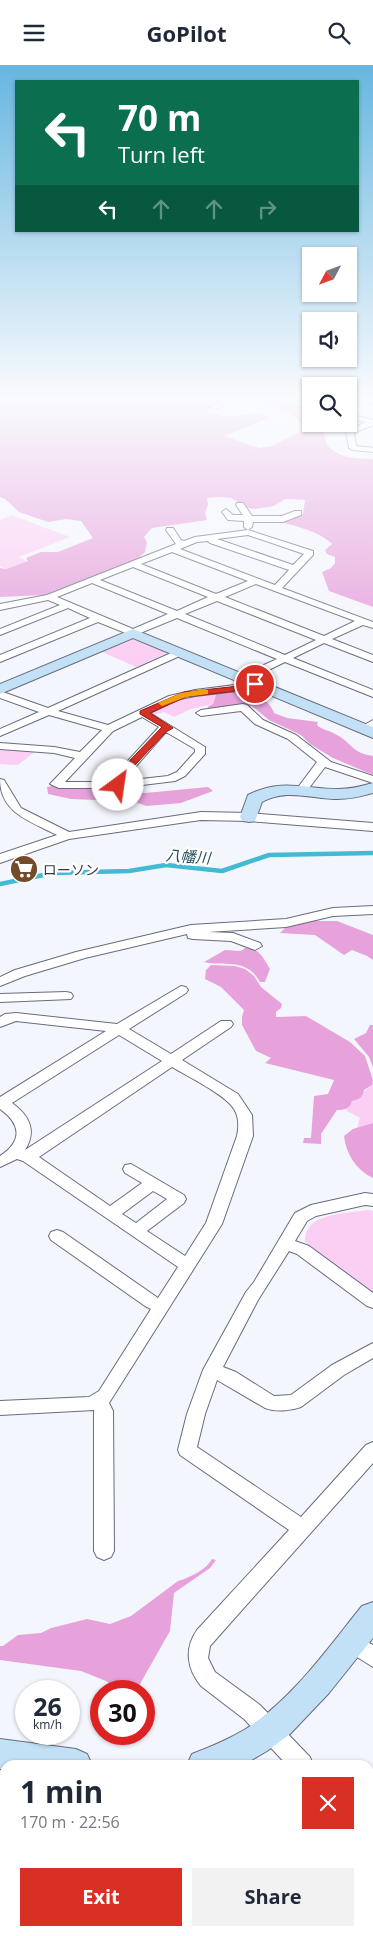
<!DOCTYPE html>
<meta charset="utf-8">
<style>
:root{--surface:#fff;--page:#f2f2f3;--text:#1f2937;--muted:#747a83;--accent:#d93025}
body{margin:0;font-family:"Open Sans","Noto Sans JP",sans-serif;background:var(--page);color:var(--text);height:100vh;display:flex;flex-direction:column;font-size:19px;white-space:nowrap}
*{box-sizing:border-box;margin:0}
p{font-size:16px;color:var(--muted)}
.icon{flex:none;width:28px;height:28px;fill:none;stroke:currentColor;stroke-width:2;stroke-linecap:round;stroke-linejoin:round}
.map{position:relative;flex:1;overflow:hidden}
.drawer{position:absolute;left:0px;top:1695px;width:374px;height:176px;display:flex;flex-direction:column;background:var(--surface);border-radius:15px 15px 0 0;box-shadow:0 1px 4px #0004}
.drawer>*{flex:none}
.hud{position:absolute;left:15px;top:15px;width:344px;height:152px;border-radius:0px;box-shadow:0 1px 4px #0004;background:#0b6e4f;color:#fff;overflow:hidden}
.needle{width:32px;rotate:229deg}
.controls{position:absolute;left:302px;top:182px;display:grid;gap:10px}
.controls a{display:grid;place-items:center;width:55px;height:55px;border-radius:0px;background:var(--surface);box-shadow:0 1px 4px #0004;font-size:25px}
.speed{position:absolute;left:15px;top:1615px;display:flex;gap:10px;font-size:25px;font-weight:700;text-align:center}
.speed>*{display:grid;place-content:center;width:65px;height:65px;border-radius:50%;background:var(--surface);box-shadow:0 1px 4px #0004;line-height:1}
.speed small{font-size:12px;font-weight:400}
.speed .limit{border:8px solid #d22;background:#fff;color:#111}
.pin{position:absolute;display:grid;place-items:center;width:42px;height:42px;color:#fff;margin:-21px;border:2px solid #fff;border-radius:50%;box-shadow:0 1px 5px #0007}
.me{position:absolute;width:55px;margin:-28px;rotate:31deg;stroke-linejoin:round;filter:drop-shadow(0 0 4px #0008)}
.turn{display:flex;align-items:center;gap:18px;height:105px;padding:0 20px;font-size:22px}
.turn .icon{width:65px;height:65px;stroke-width:2.5}
.turn b{display:block;font-size:35px;line-height:42px}
.lanes{display:flex;align-items:center;height:48px;padding:0 20px;background:#0003;justify-content:center;gap:25px;direction:ltr}
.lanes .off{opacity:.35}
.round{display:grid;place-items:center;flex:none;width:52px;height:52px;border-radius:0px;background:var(--page)}
.headline{display:flex;align-items:center;justify-content:space-between;height:85px;padding:0 20px}
h1{font-size:30px;font-weight:700;line-height:38px}
.primary-button{display:flex;gap:10px;margin-top:auto;padding:10px 20px}
.primary-button a{flex:1;height:58px;border-radius:0px;background:var(--accent);color:#fff;font-size:20px;font-weight:700;line-height:58px;text-align:center}
.primary-button a+a{background:var(--page);color:var(--text)}
header{display:flex;justify-content:space-between;align-items:center;height:65px;padding:0 20px;background:var(--surface);font-size:22px;font-weight:700}
.map>svg:first-child{display:block}
.green{fill:#fbcff3}
.forest{fill:#e7a2dc}
.lines{fill:none;stroke-linecap:round;stroke-linejoin:round}
.stream{stroke:#43b9d4;stroke-width:4.5}
.street-casing{stroke:#686c7c;stroke-width:2}
.secondary-casing{stroke:#686c7c;stroke-width:2}
.street{fill:#fff;fill-rule:evenodd}
.secondary{fill:#c2e0f6;fill-rule:evenodd}
.route{fill:#d93025;stroke:#8d1f18}
.slow{fill:#f59e0b}
.labels{text-anchor:middle;dominant-baseline:central;stroke-width:4.5;stroke-linejoin:round;paint-order:stroke}
.poi-label{font-size:14px;fill:#373940;stroke:#fff;text-anchor:start}
.water-label{font-size:15px;font-style:italic;fill:#1e505b;stroke:#fff}
</style>
<header><svg class="icon" aria-label="menu" viewBox="0 0 24 24"><path d="M4 6h16M4 12h16M4 18h16"/></svg>GoPilot<svg class="icon" aria-label="search" viewBox="0 0 24 24"><circle cx="10" cy="10" r="6"/><path d="M15 15l6 6"/></svg></header>
<div class="map">
<svg width="373" height="1871" viewBox="0 0 373 1871">
<rect width="100%" height="100%" fill="#f4f6fd"/>
<g class="green">
<path d="M11 450 70 472 19 492 27 496 6 504 0 501V455Z"/>
<path d="M128 574H137L167 588 136 602 100 586Z"/>
<path d="M217 627 213 639 191 644 174 652 164 647 154 650 152 649V646L182 632Z"/>
<path d="M0 682 37 685 18 700 0 699Z"/>
<path d="M373 1017V1058L357 1063 360 1053 347 1046 346 1043 351 1036 371 1021Z"/>
<path d="M368 1145 373 1146V1228L305 1177C304 1147 345 1149 368 1145Z"/>
</g>
<g class="forest">
<path d="M0 333H208L203 338 211 341 208 346C212 348 216 350 220 351 237 354 253 343 270 352L225 371 259 383 271 381 298 368 304 362C291 344 276 342 255 336V334L263 333 311 345V359H321C324 365 324 373 327 379 336 393 358 394 373 394V542L329 526 322 507 331 503 335 498V492L327 489 325 485 332 479C322 468 295 460 279 457L303 449 305 435 285 434 274 441 255 444 247 443 231 433 219 432 207 433 208 440 205 448 207 455 152 463 144 472 147 477 145 487 137 494 44 530 0 532V503L6 504 28 496 26 493 41 487H58L93 473 81 456 66 454 48 457 19 447 5 434 0 432Z"/>
<path d="M248 625 258 627 257 630C262 631 273 642 274 648L287 653 318 657 317 660C322 665 329 665 335 669 352 677 351 688 373 691V710L333 693 310 679 301 670 269 655 252 641 211 644 207 642 213 639 217 627Z"/>
<path d="M52 721H108L124 726 145 728 208 722 213 726 181 738 146 741 133 736 112 739 95 735 71 734 48 729 47 722Z"/>
<path d="M316 855 319 856H337L373 870V895L367 891 352 885 344 890 315 870 280 868 288 860Z"/>
<path d="M245 883C259 882 264 894 270 904L265 917H260C246 892 226 902 204 897L225 885 241 886Z"/>
<path d="M211 900 235 901 245 904 254 911 261 922 282 939 281 943 276 947V952L306 951 350 977 365 991 373 1015 372 1020 364 1025C362 1033 360 1034 352 1036 350 1044 344 1045 337 1045L321 1069V1079L303 1078 304 1073H311L314 1031 328 1029 334 1015 265 998 271 993 256 986 242 960V952L244 945 221 922 205 914 206 905Z"/>
<path d="M370 960H373V1002L369 992 354 974 366 968Z"/>
<path d="M373 1058V1113C356 1105 346 1089 344 1071L353 1064Z"/>
<path d="M212 1494 216 1495 210 1503 174 1528 170 1566 136 1626H121L106 1616 81 1606 0 1595V1581H3L18 1570 41 1568 51 1563 87 1554 110 1559 131 1551 178 1516C189 1513 206 1505 212 1494Z"/>
<path d="M0 1772 5 1773V1866H59L60 1871H0Z"/>
<path d="M369 1834 373 1838V1871H275L278 1866H369Z"/>
</g>
<g class="lines">
<path class="stream" d="M0 819 53 808 129 806 166 800 222 806 269 790 373 788"/>
<defs>
<g id="street">
<path d="M227 333H237L216 344 209 342Z"/>
<path d="M270 333H283L311 340V344Z"/>
<path d="M354 333 373 335V339L355 335Z"/>
<path d="M349 349 373 355V360L354 368 356 381 373 383V387L353 385 349 383 346 367 366 357 349 353Z"/>
<path d="M237 438H243L252 451H282L295 446H301V450L283 457H253L252 462 248 465 313 486V490L282 523 373 557V563L363 560 332 574 373 590V597L324 578 293 593 373 625V632L285 597 246 616H238V612L277 594 177 553 133 571 98 557 0 597V590L90 553 68 543 0 570V564L60 540 48 535 0 545V539L47 530 176 479 166 465 167 463H173L181 475 184 476 195 472 248 465 244 462V456L228 455 222 447 226 444 233 450H243L236 440ZM248 470 304 489 293 500 217 474ZM208 476 210 478 289 505 275 520 180 484 197 477ZM172 487 248 516 216 529 141 499ZM133 502 208 532 177 546 100 515ZM92 518 168 549 133 564 57 532ZM256 519 355 556 324 571 225 532ZM217 536 316 575 285 590 185 549Z"/>
<path d="M180 584 185 587 184 589 58 646 108 660 169 631 195 625 259 617 260 619 254 624 195 631 176 635 150 648 205 682V689L185 711 175 716 118 723H59L50 719 75 693 54 688 0 684V678L54 682 80 687 102 665 49 650 0 671V664L39 647 0 633V626L48 643ZM142 652 159 662 113 712 112 717H65L113 666ZM166 667 195 684V687L177 707 168 711 123 716Z"/>
<path d="M243 639 247 640 263 655 296 670 331 697 373 711V718L325 702 306 727H298L296 725 317 697 288 674 255 659 241 646 201 651 196 648 201 645Z"/>
<path d="M373 655V662L362 667 357 664Z"/>
<path d="M0 714 4 715 21 743 69 767 201 747 249 748 373 758V766L249 756 201 755 69 774 0 798V789L57 770C30 756 0 748 0 714Z"/>
<path d="M373 841V849L333 851 286 862 208 867 233 868 260 878 262 881 255 885 231 876 193 874 188 873 187 869 85 893 25 911 0 921V912L15 905 76 887 191 860 286 854 333 843Z"/>
<path d="M181 921 186 922 188 925 186 928 129 964 171 989 221 956H231L233 959 231 962 182 995 238 1029 252 1050 253 1071 222 1159 109 1338 113 1346 114 1486 111 1492 104 1495 97 1492 94 1486V1345L0 1350V1336L89 1332 99 1326 151 1244 145 1241 51 1175 49 1171 51 1167 57 1165 63 1167 158 1233 178 1202 23 1096 17 1094 0 1102V1091C23 1076 21 1059 0 1044V1032L106 966 16 956 0 962V952L5 949 16 948 117 959ZM119 970 162 996 25 1085C37 1066 30 1051 12 1038ZM172 1002C187 1011 226 1030 234 1044 239 1052 239 1062 237 1071L206 1158 185 1191 147 1166 184 1138 186 1134 184 1130 131 1099 125 1100 123 1104 125 1108 142 1118 110 1141 39 1092ZM153 1126 167 1134 136 1158 122 1149Z"/>
<path d="M66 927 71 928 73 931 71 934 0 937V929Z"/>
<path d="M365 1128 373 1129V1141L365 1140 316 1151 307 1156 295 1176 309 1181 373 1228V1243L367 1241 297 1189 289 1186 258 1235 223 1302 236 1307 274 1331 291 1330 332 1300 373 1278V1293L344 1310 301 1342C290 1346 276 1347 265 1343L217 1315 205 1349 197 1382 301 1452 366 1380 373 1377V1398L210 1581 208 1593 215 1607 260 1640 310 1692 313 1700H287L244 1654 201 1621C187 1604 184 1584 197 1565L289 1465 180 1390 178 1385 187 1349 203 1305 246 1227 254 1217 295 1148 311 1140Z"/>
<path d="M351 1568 373 1580V1602L344 1584 341 1577 344 1570Z"/>
<path d="M369 1738 373 1739V1762L369 1761Z"/>
<path d="M61 1866H85L87 1871H63Z"/>
<path d="M227 1866H252L250 1871H225Z"/>
</g>
<g id="secondary">
<path d="M133 564 373 662V673L133 573 0 629V619Z"/>
<path d="M373 718V728C362 731 350 734 338 734 312 734 286 723 262 737L255 756 249 757 243 756 240 752 248 730C281 713 305 724 339 724 350 724 362 721 373 718Z"/>
<path d="M373 1537V1573L329 1628 290 1669 267 1686 243 1700H187L192 1689C210 1682 227 1675 244 1665 292 1635 327 1584 362 1541Z"/>
<path d="M0 1674 76 1684 87 1689 92 1700H5V1705L0 1704Z"/>
</g>
</defs>
<use href="#street" class="street-casing"/>
<use href="#secondary" class="secondary-casing"/>
<use href="#street" class="street"/>
<use href="#secondary" class="secondary"/>
</g>
<linearGradient id="sky" x2="0" y2="1"><stop stop-color="#66b6e0"/><stop offset="0.56" stop-color="#fafbfe"/><stop offset="1" stop-color="#fafbfe" stop-opacity="0"/></linearGradient>
<rect width="373" height="595" fill="url(#sky)"/>
<path class="route" d="M255 617 260 619 253 624 186 632 150 648 173 663 166 667 122 714 121 722H115L114 712 162 662 140 649V646L184 627 248 620Z"/>
<path class="slow" d="M205 624 208 625V629L186 632 162 641 158 638 181 628Z"/>
<defs>
<symbol id="supermarket-disc" viewBox="-11 -11 22 22"><circle r="9.5" fill="#734b2a" stroke="#fff"/><path d="M-6-5.5h2.5l.6 2H6L4.5 2H-2.5L-4.4-4H-6ZM-1.5 3.2a1.3 1.3 0 1 0 .1 0ZM3 3.2a1.3 1.3 0 1 0 .1 0Z" fill="#fff"/></symbol>
</defs>
<g fill-rule="evenodd">
<use href="#supermarket-disc" x="8" y="788" width="32" height="32"/>
</g>
<g class="labels">
<g class="poi-label">
<text x="43" y="804">ローソン</text>
</g>
<g class="water-label">
<text transform="translate(188 791) rotate(4)">八幡川</text>
</g>
</g>
</svg>
<div class="controls">
<a><svg class="needle" viewBox="-14 -14 28 28"><path d="M0-13l5 13h-10z" fill="#e53935"/><path d="M0 13l5-13h-10z" fill="#747a83"/></svg></a>
<a><svg class="icon" aria-label="sound" viewBox="0 0 24 24"><path d="M4 9h4l5-4v14l-5-4H4zM17 9q2 3 0 6"/></svg></a>
<a><svg class="icon" aria-label="search" viewBox="0 0 24 24"><circle cx="10" cy="10" r="6"/><path d="M15 15l6 6"/></svg></a>
</div>
<div class="speed"><div>26<small>km/h</small></div><div class="limit">30</div></div>
<div class="pin" style="left:255px;top:619px;background:#d93025"><svg class="icon" aria-label="arrive" viewBox="0 0 24 24"><path d="M6 21V4h12l-3 4 3 4H6"/></svg></div>
<svg class="me" style="left:118px;top:720px" viewBox="-20 -20 40 40"><circle r="19" fill="#fff"/><path d="M0-13L10 11 0 6-10 11z" fill="#d93025"/></svg>
<div class="hud">
<div class="turn"><svg class="icon" aria-label="left" viewBox="0 0 24 24"><path d="M17 20v-9H6M10 6l-5 5 5 5"/></svg><div><b>70 m</b>Turn left</div></div>
<div class="lanes"><svg class="icon" aria-label="left" viewBox="0 0 24 24"><path d="M17 20v-9H6M10 6l-5 5 5 5"/></svg><svg class="icon off" aria-label="ahead" viewBox="0 0 24 24"><path d="M12 20V5M6 11l6-6 6 6"/></svg><svg class="icon off" aria-label="ahead" viewBox="0 0 24 24"><path d="M12 20V5M6 11l6-6 6 6"/></svg><svg class="icon off" aria-label="right" viewBox="0 0 24 24"><path d="M7 20v-9h11M14 6l5 5-5 5"/></svg></div>
</div>
<section class="drawer">
<div class="headline"><div><h1>1 min</h1><p>170 m · 22:56</p></div><a class="round" style="background:#d93025;color:#fff"><svg class="icon" aria-label="close" viewBox="0 0 24 24"><path d="M6 6l12 12M18 6L6 18"/></svg></a></div>
<div class="primary-button"><a>Exit</a><a>Share</a></div>
</section>
</div>
